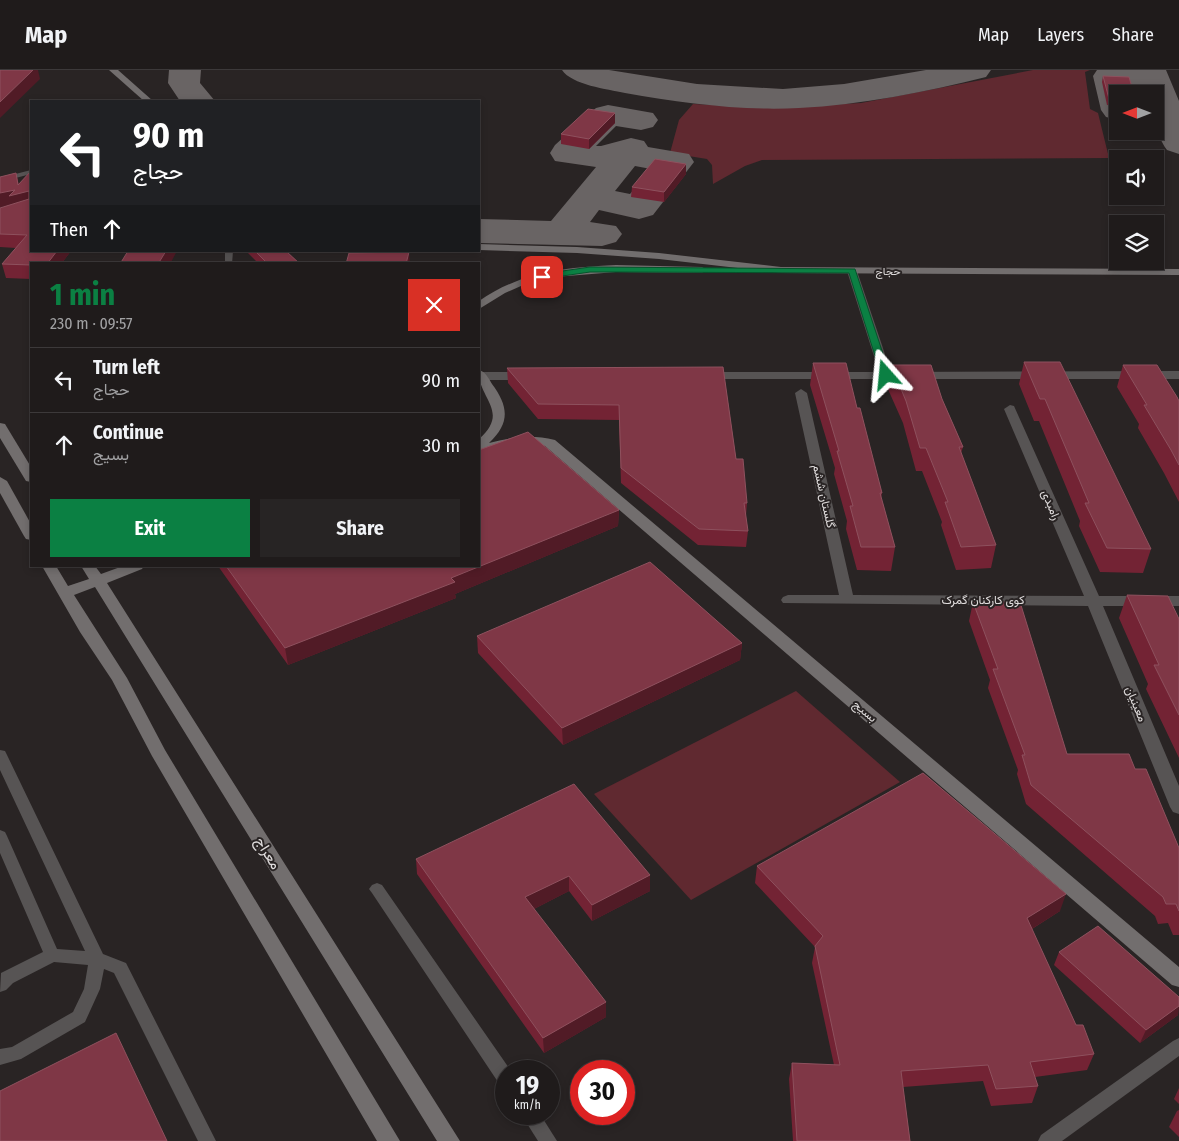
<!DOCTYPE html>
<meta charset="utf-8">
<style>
:root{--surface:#1f1b1b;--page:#272424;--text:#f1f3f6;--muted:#a1a1a3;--line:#3c393a;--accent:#0b8043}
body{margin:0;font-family:"Fira Sans Condensed",Vazirmatn,sans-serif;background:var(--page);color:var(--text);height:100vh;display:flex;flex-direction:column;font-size:19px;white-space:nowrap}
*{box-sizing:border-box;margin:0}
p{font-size:16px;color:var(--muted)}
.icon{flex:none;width:28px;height:28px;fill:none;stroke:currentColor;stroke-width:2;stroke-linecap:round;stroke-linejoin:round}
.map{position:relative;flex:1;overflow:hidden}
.sheet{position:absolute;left:30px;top:192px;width:450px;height:305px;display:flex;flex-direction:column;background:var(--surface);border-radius:0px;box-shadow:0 2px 8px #0003,0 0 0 1px var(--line)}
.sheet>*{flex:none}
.top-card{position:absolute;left:30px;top:30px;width:450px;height:152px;border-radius:0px;box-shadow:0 2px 8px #0003,0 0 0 1px var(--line);background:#202124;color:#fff;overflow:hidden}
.needle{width:32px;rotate:270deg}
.controls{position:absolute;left:1109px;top:15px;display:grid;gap:10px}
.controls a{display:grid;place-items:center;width:55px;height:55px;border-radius:0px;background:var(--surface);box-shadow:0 2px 8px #0003,0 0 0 1px var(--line);font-size:25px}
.speed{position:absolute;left:495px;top:990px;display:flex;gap:10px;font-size:25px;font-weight:700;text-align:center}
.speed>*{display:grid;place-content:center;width:65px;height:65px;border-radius:50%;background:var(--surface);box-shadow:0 2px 8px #0003,0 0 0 1px var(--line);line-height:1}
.speed small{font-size:12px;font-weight:400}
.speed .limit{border:8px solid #d22;background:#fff;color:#111}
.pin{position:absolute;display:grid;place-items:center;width:42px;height:42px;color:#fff;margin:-21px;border-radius:10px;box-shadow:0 2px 8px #0006}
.me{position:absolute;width:55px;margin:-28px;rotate:342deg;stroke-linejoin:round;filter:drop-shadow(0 0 4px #0008)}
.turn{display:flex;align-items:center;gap:18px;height:105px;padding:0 20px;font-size:22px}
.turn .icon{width:65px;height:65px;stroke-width:2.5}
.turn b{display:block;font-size:35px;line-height:42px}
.then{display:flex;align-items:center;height:48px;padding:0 20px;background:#0003;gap:10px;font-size:19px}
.round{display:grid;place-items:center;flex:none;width:52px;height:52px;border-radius:0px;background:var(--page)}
.head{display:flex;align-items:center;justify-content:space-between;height:85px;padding:0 20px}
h1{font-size:30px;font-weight:700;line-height:38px;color:var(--accent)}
.action{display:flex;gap:10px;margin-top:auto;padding:10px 20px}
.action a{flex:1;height:58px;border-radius:0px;background:var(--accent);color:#fff;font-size:20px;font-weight:700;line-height:58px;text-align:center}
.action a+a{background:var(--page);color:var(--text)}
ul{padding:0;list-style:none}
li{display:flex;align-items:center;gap:15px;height:65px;padding:0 20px;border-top:1px solid var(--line)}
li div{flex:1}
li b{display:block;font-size:19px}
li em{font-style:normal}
header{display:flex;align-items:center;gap:30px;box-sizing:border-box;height:70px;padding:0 25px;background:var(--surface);border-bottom:1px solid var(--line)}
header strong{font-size:24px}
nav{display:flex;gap:28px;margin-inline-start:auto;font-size:18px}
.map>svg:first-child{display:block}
.green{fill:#602930}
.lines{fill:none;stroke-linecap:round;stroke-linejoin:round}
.taxiway{fill:#696464;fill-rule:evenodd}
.lane{fill:#575454;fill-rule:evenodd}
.street{fill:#575454;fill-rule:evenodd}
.secondary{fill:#726e6e;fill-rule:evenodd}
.wall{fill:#732334}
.shaded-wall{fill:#511b26}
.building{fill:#7f3746;stroke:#8e515e}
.route{fill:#0b8043;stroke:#07532c}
.labels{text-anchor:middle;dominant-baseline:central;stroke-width:4;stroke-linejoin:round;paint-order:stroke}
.far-street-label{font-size:11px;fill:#e0dddd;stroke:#292424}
.street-label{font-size:12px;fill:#e0dddd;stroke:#292424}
.near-street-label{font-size:15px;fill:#e0dddd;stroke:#292424}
</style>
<header>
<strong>Map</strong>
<nav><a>Map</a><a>Layers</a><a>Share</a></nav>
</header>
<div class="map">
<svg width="1179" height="1071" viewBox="0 0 1179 1071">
<rect width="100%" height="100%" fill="#292424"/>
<g class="green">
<path d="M1033 0H1090L1085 2 1090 39 1098 43 1109 88 762 90 745 96 713 114 712 95 707 89 670 83 679 50 693 34 774 38 861 33Z"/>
<path d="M796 621 900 712 691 830 594 724Z"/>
</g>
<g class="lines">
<g class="taxiway">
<path d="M169 0H201L200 13 215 31H180L168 13Z"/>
<path d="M562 0H609L697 14 783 19 844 14 926 0H991L986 7C926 22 861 35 799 38 741 41 682 33 625 23 607 19 572 15 562 0Z"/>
<path d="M1097 0H1166L1179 31V84L1167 80C1154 62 1155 45 1155 24H1143L1141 19 1128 17 1130 24H1118V50L1106 47 1101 40 1093 6Z"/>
<path d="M608 35 653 43 658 50 653 57 641 60 616 56 596 76H601L631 68 644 71 648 77 689 84 694 92 653 145 639 149 599 140 590 152 616 156 622 164 616 172 602 176 479 173V149L551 151 596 97 555 91 550 83 555 75 596 38ZM635 96 651 99 630 124 615 121Z"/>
</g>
<g class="lane">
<path d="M31 100V104L0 112V108Z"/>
<path d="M225 181H233L232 194 225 192Z"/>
<path d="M0 680 5 681 7 685 103 884 126 893 216 1071H198L114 903 104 899 100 919 85 952 21 989 0 995V979L12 977 73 942 84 919 88 895 54 892 13 913 6 920 0 922 1 903 43 882 0 783V760L5 762 7 766 57 879 85 881 0 700Z"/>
<path d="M377 813 382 815 511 1001H506V1017L500 1015 372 823 369 819 372 815Z"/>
<path d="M1179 968V986L1062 1071H1038L1041 1065 1173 971Z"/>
<path d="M521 1044H540L557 1071H538Z"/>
</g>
<g class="street">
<path d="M852 198 857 201 891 302 1179 301V309H702L700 306 706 302H879L847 201Z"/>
<path d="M480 302H528L534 306 528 310H480Z"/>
<path d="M801 319 807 323 853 525 1084 526 1004 339 1010 335 1014 336 1099 526H1179V536H1103L1179 716V744L1173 742 1170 737 1088 536 783 533 781 530 783 527 788 525H839L795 323Z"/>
</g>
<g class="secondary">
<path d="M109 0H118L153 31H144Z"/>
<path d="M479 174 577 177 659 183 781 197 1179 199V205L781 203 659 189 577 183 479 180Z"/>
<path d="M616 195 702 197 707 200 702 203 616 202 555 207 530 212 505 223 479 239V231C520 202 567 197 616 195Z"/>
<path d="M479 300C486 302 489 309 492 314 509 337 510 353 489 373 512 367 531 364 555 370L1179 897V917L1172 915 545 376C522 370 501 379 479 384V369C511 341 477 328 479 300Z"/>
<path d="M0 353 5 354 31 397V412L26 411 0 368Z"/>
<path d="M0 407 7 411 31 454V470L26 469 24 466 0 423Z"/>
<path d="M42 496H56L68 516 89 509 81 496H95L101 504 123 496H144L142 499 107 513 460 1071H437L95 517 74 525 127 608 165 680 400 1071H377L152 686 112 610 80 562Z"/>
</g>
</g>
<g class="wall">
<path d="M1103 6 1118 24V36L1107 35 1102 12Z"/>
<path d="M615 43V53L589 79 561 74V64Z"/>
<path d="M686 94V104L664 132 631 127 632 117Z"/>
<path d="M16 103 19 115 31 181H71L61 194H31V209L6 208 2 194 16 178 0 177V138L11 134 0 137V107Z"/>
<path d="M246 181H286L300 194H259Z"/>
<path d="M1024 292 1151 479 1143 503 1100 502 1079 456 1080 451 1039 351H1034L1019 314Z"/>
<path d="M813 293 857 338 882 423 881 428 895 477 891 501 857 500 846 459 847 451 834 404 835 398 810 315Z"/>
<path d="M891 295 942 329 963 377 961 383 996 475 991 498 956 500 941 455 942 452 922 401H916L903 353 887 317Z"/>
<path d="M1123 295 1179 331V432L1164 403 1138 358 1139 354 1117 317Z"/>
<path d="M723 297 736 389 747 433 746 446 748 461 746 477 698 475 621 413 619 350 538 349 508 313 507 298Z"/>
<path d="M619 440 618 456 455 524 456 528 288 595 218 496H479Z"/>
<path d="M1127 525 1179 549V688L1146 619 1148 614 1119 548Z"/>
<path d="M973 532 1067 684 1135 699 1179 778V865H1173L1168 853 1158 854 1155 846 1026 734 1017 704 1018 700 988 618 990 610 969 551Z"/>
<path d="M477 566 742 573 740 590 563 675 478 583Z"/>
<path d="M416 789 650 805V821L592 851 569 821 534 839 606 947 544 983 417 804Z"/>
<path d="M757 796 1060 841 1032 859 1076 955 1094 984 1087 1000 1035 1007 1038 1016 1032 1033 991 1036 983 1011 903 1017 910 1071H793L789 1009 792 993 834 995 812 893 815 877 755 813Z"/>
<path d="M1059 882 1179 927 1178 945 1140 973 1054 895Z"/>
<path d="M1179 1018V1034L1174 1029Z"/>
<path d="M1179 1040V1067L1169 1057 1177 1041Z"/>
</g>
<g class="shaded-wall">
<path d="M33 0H38L40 9 0 48V32Z"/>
<path d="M615 43V53L589 79V69Z"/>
<path d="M686 94V104L664 132V122Z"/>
<path d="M15 120 21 123 29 121 31 131 0 137V123Z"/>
<path d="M57 181H71L61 194H47Z"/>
<path d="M166 181H177L170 194H158Z"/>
<path d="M409 182 410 194H406Z"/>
<path d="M619 440 618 456 455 524 456 528 288 595 285 578 451 508Z"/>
<path d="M742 573 740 590 563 675 562 658Z"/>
<path d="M650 805V821L592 851V835Z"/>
<path d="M569 806V821L526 843 525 827Z"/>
<path d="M1066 824 1060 841 1022 865 1027 848Z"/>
<path d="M606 932V947L544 983 543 968Z"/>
<path d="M1179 936 1178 945 1140 973 1146 960Z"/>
</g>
<g class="building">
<path d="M0 0H33L0 32Z"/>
<path d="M1103 6 1129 7 1134 24H1118V29H1109Z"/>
<path d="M588 39 615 43 589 69 561 64Z"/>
<path d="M655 89 686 94 664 122 632 117Z"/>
<path d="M31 101V181H57L47 194H31V195L2 194 27 165 0 164V138L29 129V121L9 126 15 120 0 123V107L16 103 18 115Z"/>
<path d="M128 181H166L158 194H120Z"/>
<path d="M255 181H286L300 194H268Z"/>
<path d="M409 182 406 194H346L349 183Z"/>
<path d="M1024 292H1060L1151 479 1107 478 1085 433H1089L1045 329H1040Z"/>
<path d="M813 293H846L857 338H860L882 423H880L895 477H861L850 436H853L837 381H839Z"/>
<path d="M891 295H931L942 329 963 377H959L996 475 961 477 945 432H948L926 378H920L906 331Z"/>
<path d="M1123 295H1157L1177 327 1179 331V395L1171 380 1144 335H1147Z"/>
<path d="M723 297 736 389H743L747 433H744L748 461 699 459 621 398 619 335 538 334 507 298Z"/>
<path d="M528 362 619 440 451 508 455 512 285 578 226 496H479V380Z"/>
<path d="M650 492 742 573 562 658 477 566Z"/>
<path d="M1127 525 1168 526 1179 549V645L1154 595H1159Z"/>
<path d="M973 532H1020L1067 684H1129L1135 699H1146L1179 778V841L1176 834H1166L1163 827 1031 715 1022 685H1025L993 599H998Z"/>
<path d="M923 703 1066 824 1027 848 1076 955H1083L1094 984 1030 992 1038 1016 996 1019 988 995 901 1001 910 1071H797L792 993 840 995 815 876 823 866 757 796Z"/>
<path d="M574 714 650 805 592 835 569 806 525 827 606 932 543 968 416 789Z"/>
<path d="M1098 856 1179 927V936L1146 960 1059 882Z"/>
<path d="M116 963 167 1071H0V1021Z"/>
</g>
<path class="route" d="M590 197 855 199 890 305 886 308 881 305 849 203 619 202H590L542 209 538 207 542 204Z"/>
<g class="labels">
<g class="far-street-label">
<text x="888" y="201">حجاج</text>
</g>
<g class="street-label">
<text transform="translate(824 426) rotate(77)">گلستان ششم</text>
<text transform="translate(1051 435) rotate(67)">رامبدی</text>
<text x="983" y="530">کوی کارکنان گمرک</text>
<text transform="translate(1136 634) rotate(67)">معینیان</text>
<text transform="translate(865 641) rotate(40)">بسیج</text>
</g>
<g class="near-street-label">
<text transform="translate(268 783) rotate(58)">معراج</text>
</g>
</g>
</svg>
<div class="controls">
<a><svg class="needle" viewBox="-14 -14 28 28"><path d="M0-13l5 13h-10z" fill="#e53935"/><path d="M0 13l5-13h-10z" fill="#a1a1a3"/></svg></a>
<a><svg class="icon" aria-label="sound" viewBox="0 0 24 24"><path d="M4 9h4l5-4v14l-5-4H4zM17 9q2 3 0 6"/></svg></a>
<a><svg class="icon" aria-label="layers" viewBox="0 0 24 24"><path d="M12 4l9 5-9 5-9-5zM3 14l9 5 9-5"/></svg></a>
</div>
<div class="speed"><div>19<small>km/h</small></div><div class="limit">30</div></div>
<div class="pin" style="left:542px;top:207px;background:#d93025"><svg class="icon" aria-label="arrive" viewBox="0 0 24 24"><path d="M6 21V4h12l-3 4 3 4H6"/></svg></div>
<svg class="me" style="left:886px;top:305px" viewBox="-20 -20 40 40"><path d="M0-17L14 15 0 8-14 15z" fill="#0b8043" stroke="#fff" stroke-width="4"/></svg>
<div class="top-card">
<div class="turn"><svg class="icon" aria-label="left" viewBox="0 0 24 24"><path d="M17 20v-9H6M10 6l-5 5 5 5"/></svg><div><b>90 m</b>حجاج</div></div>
<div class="then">Then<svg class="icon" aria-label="ahead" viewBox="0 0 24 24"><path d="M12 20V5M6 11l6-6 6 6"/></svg></div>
</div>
<section class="sheet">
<div class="head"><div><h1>1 min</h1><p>230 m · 09:57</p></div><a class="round" style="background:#d93025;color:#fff"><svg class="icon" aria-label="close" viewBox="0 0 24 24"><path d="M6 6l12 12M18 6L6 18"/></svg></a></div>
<ul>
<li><svg class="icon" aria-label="left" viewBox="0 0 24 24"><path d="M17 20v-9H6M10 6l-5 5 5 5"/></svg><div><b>Turn left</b><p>حجاج</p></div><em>90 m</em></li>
<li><svg class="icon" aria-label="ahead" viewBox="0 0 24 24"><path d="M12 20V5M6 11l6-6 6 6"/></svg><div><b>Continue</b><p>بسیج</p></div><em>30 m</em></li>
</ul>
<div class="action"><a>Exit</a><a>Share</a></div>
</section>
</div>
